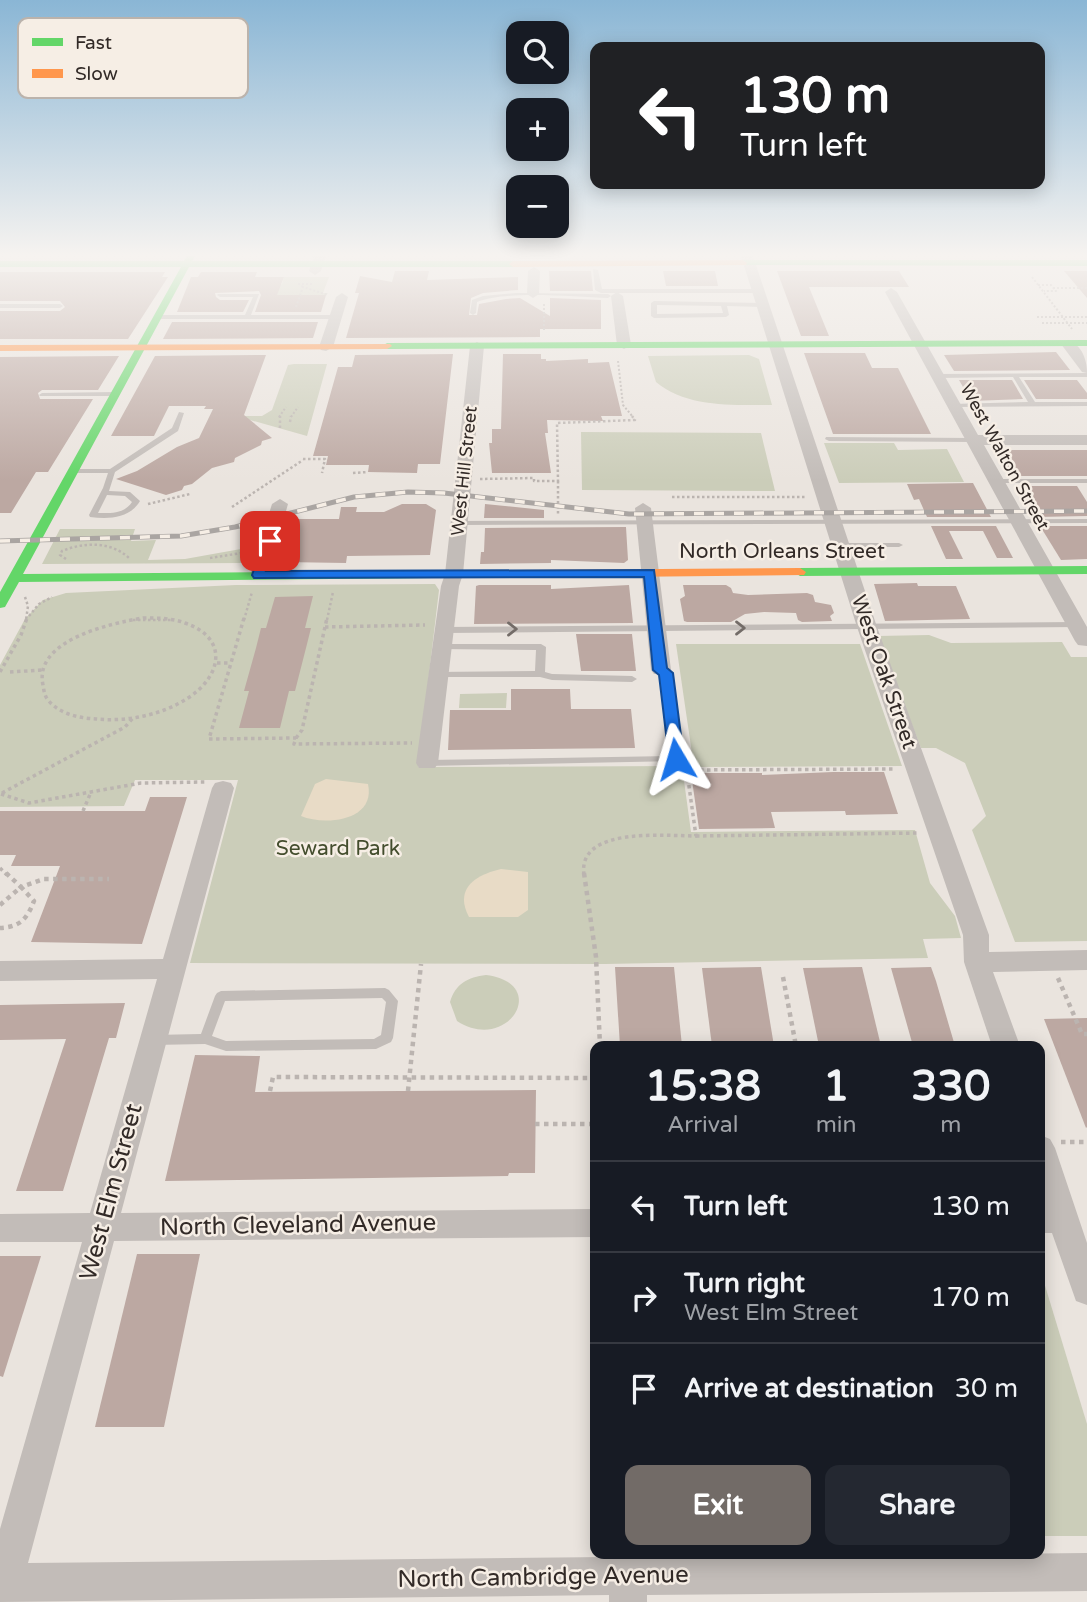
<!DOCTYPE html>
<meta charset="utf-8">
<style>
:root{--surface:#171b24;--page:#242831;--text:#f1f3f6;--muted:#9ea1a6;--line:#363941;--accent:#726b67}
body{margin:0;font-family:"Varela Round",sans-serif;background:var(--page);color:var(--text);height:100vh;display:flex;flex-direction:column;font-size:26px;white-space:nowrap}
*{box-sizing:border-box;margin:0}
p{font-size:23px;color:var(--muted)}
.icon{flex:none;width:38px;height:38px;fill:none;stroke:currentColor;stroke-width:2;stroke-linecap:round;stroke-linejoin:round}
.map{position:relative;flex:1;overflow:hidden}
.details{position:absolute;left:590px;top:1041px;width:455px;height:518px;display:flex;flex-direction:column;background:var(--surface);border-radius:14px;box-shadow:0 4px 18px #0003}
.details>*{flex:none}
.hud{position:absolute;left:590px;top:42px;width:455px;height:147px;border-radius:14px;box-shadow:0 4px 18px #0003;background:#202124;color:#fff;overflow:hidden}
.fabs{position:absolute;left:506px;top:21px;display:grid;gap:14px}
.fabs a{display:grid;place-items:center;width:63px;height:63px;border-radius:14px;background:var(--surface);box-shadow:0 4px 18px #0003;font-size:35px}
.pin{position:absolute;display:grid;place-items:center;width:60px;height:60px;color:#fff;margin:-30px;border-radius:14px;box-shadow:0 4px 10px #0006}
.me{position:absolute;width:77px;margin:-38px;rotate:353deg;stroke-linejoin:round;filter:drop-shadow(0 0 5px #0008)}
.turn{display:flex;align-items:center;gap:24px;height:147px;padding:0 35px;font-size:32px}
.turn .icon{width:91px;height:91px;stroke-width:2.5}
.turn b{display:block;font-size:49px;line-height:60px}
.eta{display:flex;justify-content:space-evenly;align-items:center;height:119px;text-align:center}
.eta b{font-size:42px;font-weight:800;line-height:49px}
.action{display:flex;gap:14px;margin-top:auto;padding:14px 35px}
.action a{flex:1;height:80px;border-radius:14px;background:var(--accent);color:#fff;font-size:28px;font-weight:800;line-height:80px;text-align:center}
.action a+a{background:var(--page);color:var(--text)}
ul{padding:0;list-style:none}
li{display:flex;align-items:center;gap:21px;height:91px;padding:0 35px;border-top:2px solid var(--line)}
li div{flex:1}
li b{display:block;font-size:26px}
li em{font-style:normal}
.map>svg:first-child{display:block}
.green{fill:#cbcdb9}
.sand{fill:#e8dbc6}
.building{fill:#bca8a2}
.lines{fill:none;stroke-linecap:round;stroke-linejoin:round}
.path-far3{stroke:#bbb4b0;stroke-width:2;stroke-dasharray:2 2;stroke-linecap:butt}
.path-far2{stroke:#bbb4b0;stroke-width:2.5;stroke-dasharray:2.5 2.5;stroke-linecap:butt}
.path-far1{stroke:#bbb4b0;stroke-width:3.5;stroke-dasharray:3.5 3.5;stroke-linecap:butt}
.path{stroke:#bbb4b0;stroke-width:4.5;stroke-dasharray:4.5 4.5;stroke-linecap:butt}
.lane{fill:#c2bcb8;fill-rule:evenodd}
.street{fill:#c2bcb8;fill-rule:evenodd}
.fast{fill:#63d668;fill-rule:evenodd}
.slow{fill:#ff974d;fill-rule:evenodd}
.rail-casing{stroke:#aaa5a2;stroke-width:5}
.rail{stroke:#f6eee5;stroke-width:3.5;stroke-dasharray:10;stroke-linecap:butt}
.oneway{stroke:#736c68}
.route{fill:#1a73e8;stroke:#114b97;stroke-width:2}
.labels{text-anchor:middle;dominant-baseline:central;stroke-width:5;stroke-linejoin:round;paint-order:stroke}
.far-street-label{font-size:18px;fill:#322a27;stroke:#f6eee5}
.street-label{font-size:21px;fill:#322a27;stroke:#f6eee5}
.park-label{font-size:21px;fill:#434d2d;stroke:#f6eee5}
.near-street-label{font-size:24px;fill:#322a27;stroke:#f6eee5}
.key{fill:#f6eee5;stroke:#bbb3ac;stroke-width:2}
.key-label{font-size:19px;fill:#322a27}
</style>
<div class="map">
<svg width="1087" height="1602" viewBox="0 0 1087 1602">
<rect width="100%" height="100%" fill="#eae4de"/>
<g class="green">
<path d="M284 277H351H329L323 293H328L326 295 285 297 262 293 282 284Z"/>
<path d="M749 355 759 359 772 405C734 405 687 408 656 382L648 356Z"/>
<path d="M294 364H327L307 436 236 416H262L272 410 288 365Z"/>
<path d="M581 432 761 433 775 491 582 490Z"/>
<path d="M824 443H894L898 450 947 449 964 482 839 483Z"/>
<path d="M60 529H135L131 541 156 540 148 560 185 559 252 547 246 563 42 564Z"/>
<path d="M435 584 439 590 418 767 682 766 691 832 915 830 930 883 955 916 961 938 923 939 928 958 605 964 190 963 238 780H135L124 806 0 807V665L25 619 43 600 66 593 236 585Z"/>
<path d="M929 635 951 643 1062 642 1071 657H1087V941L1015 942 972 830 986 816 965 763 936 748H921L878 636Z"/>
<path d="M676 644H860L902 766 694 767Z"/>
<path d="M507 693 506 708H459L460 694Z"/>
<path d="M486 975C551 983 508 1054 457 1021L450 1002C455 984 468 977 486 975Z"/>
<path d="M1040 1269 1087 1424V1536H1040Z"/>
</g>
<g class="sand">
<path d="M326 779 368 784C376 821 325 826 301 816L315 784Z"/>
<path d="M501 869 528 872V910L518 917H469C454 889 475 875 501 869Z"/>
</g>
<g class="building">
<path d="M395 271H429L427 280 518 277V290L483 293 471 298 469 315H477L479 304 506 299 520 298 550 316V298L601 300V329H540V337L346 338 359 293H355L360 276 392 282Z"/>
<path d="M549 271H591L593 291H550Z"/>
<path d="M663 271H715L718 286H666Z"/>
<path d="M777 271H899L909 287H809L829 336H801Z"/>
<path d="M1064 271H1087V298Z"/>
<path d="M0 272H165L162 277H168L128 339H0V311H60L65 307 60 301H0Z"/>
<path d="M201 272H257L255 277H284L277 295H326L321 312H255L261 295 259 291 215 293 216 297 220 300H249L243 312H177L191 277H198Z"/>
<path d="M172 322H318L313 338 163 339Z"/>
<path d="M1056 352 1070 370 954 371 944 355Z"/>
<path d="M804 353H865L872 368H898L931 434H833Z"/>
<path d="M453 354 440 464H418L417 473 368 472 369 465H326L328 456H313L338 367H352L355 355Z"/>
<path d="M503 354H541V359H546V361L588 359V363L609 362 622 416H601L603 421 547 420 548 433H545L551 473H492L489 443H492V429H501Z"/>
<path d="M266 355 244 415 272 438 262 441 261 445 235 458 234 462 212 468 192 484 184 486 182 490 166 495 116 479 137 471 177 447 199 438 213 409H204L206 406H169L154 436H111L155 356Z"/>
<path d="M119 356 98 390H42L38 393 40 399H93L48 472H36L11 513H0V357Z"/>
<path d="M959 380H1012L1023 399 971 401Z"/>
<path d="M1024 380H1077L1087 393V399H1036Z"/>
<path d="M997 450H1087V476H1012Z"/>
<path d="M973 483 991 517H927L919 499 914 500 907 484Z"/>
<path d="M1018 486H1077L1087 502V516L1036 517Z"/>
<path d="M402 504H426L436 510 430 555 347 556 346 563 283 562 295 519H339L341 507H357L356 512H384Z"/>
<path d="M485 504 544 510V518H484Z"/>
<path d="M931 526H996L1013 558H997L983 531H949L963 559H946Z"/>
<path d="M1040 526H1087V559L1061 560Z"/>
<path d="M626 527 628 560 624 563 551 560V563L480 564 481 552H484L485 528Z"/>
<path d="M917 583 918 586H956L970 619 885 621 874 584Z"/>
<path d="M479 585H551V589L629 585 633 623 474 624 476 586Z"/>
<path d="M683 585H726L731 588 733 593 748 595 807 593 813 595 815 602 831 605 834 613 830 616 832 621 802 622 798 620 796 613 764 612 745 614 731 622H687L684 621 680 599 685 596Z"/>
<path d="M313 596 305 628H311L306 648 295 691H289L280 728H239L249 691H244L256 648 261 628H266L275 597Z"/>
<path d="M576 634H632L636 671H581Z"/>
<path d="M511 689H570L571 709H631L635 748 448 750 450 710H511Z"/>
<path d="M833 772H884L898 814 846 815 845 811 771 812 775 828 699 829 691 773H762V775Z"/>
<path d="M150 797H187L142 944 31 942 60 866H11L16 855H0V811H145Z"/>
<path d="M615 967H674L682 1046H620Z"/>
<path d="M761 967 774 1046H712L702 968Z"/>
<path d="M862 967 881 1046H819L803 968Z"/>
<path d="M931 967 936 981 955 1046H913L891 968Z"/>
<path d="M125 1003 116 1038H109L63 1191H16L66 1039 0 1040V1005Z"/>
<path d="M1087 1018V1127L1086 1128 1044 1019Z"/>
<path d="M195 1055 260 1056 255 1092 536 1090 535 1173H509L508 1176 165 1181Z"/>
<path d="M137 1254H200L164 1427H95Z"/>
<path d="M0 1256H41L3 1377 0 1376Z"/>
</g>
<g class="lines">
<g class="path-far3">
<path d="M1032 277 1072 329"/>
<path d="M1038 285H1051L1056 291H1044"/>
<path d="M303 287 299 284H312"/>
<path d="M1053 288H1087"/>
<path d="M544 304V332"/>
<path d="M296 307 303 287 328 295"/>
<path d="M1037 317H1087"/>
<path d="M1042 323H1087"/>
<path d="M618 361 623 405 633 417"/>
<path d="M279 417 286 407"/>
<path d="M291 417 298 407"/>
</g>
<g class="path-far2">
<path d="M290 422 291 416"/>
<path d="M280 428V416"/>
<path d="M303 459H325L322 473"/>
<path d="M353 473 368 472"/>
<path d="M480 479 534 478V481H558L557 423 635 420 632 416"/>
<path d="M558 481V514"/>
<path d="M672 497H805"/>
<path d="M148 504 190 494"/>
<path d="M232 507 303 460"/>
<path d="M210 558 248 552"/>
<path d="M66 559 60 555 62 551C84 542 112 541 130 559"/>
<path d="M25 597 28 606 26 620"/>
<path d="M29 616 39 604 52 597"/>
<path d="M133 620H173"/>
<path d="M244 620 252 592"/>
<path d="M327 620 333 592"/>
</g>
<g class="path-far1">
<path d="M143 618C157 618 172 618 185 623 229 638 222 676 188 698 162 715 127 722 96 719 79 718 59 714 48 700 44 695 44 690 43 685 33 640 112 623 143 618Z"/>
<path d="M244 618 209 739 296 738 294 744 412 743"/>
<path d="M325 627 425 625"/>
<path d="M217 663H231"/>
<path d="M0 672 21 635 27 618"/>
<path d="M10 672 42 670"/>
<path d="M296 738 302 730 327 618"/>
<path d="M686 770 895 769"/>
<path d="M2 793 125 727 133 718"/>
<path d="M1 794 29 803 141 783 205 782"/>
<path d="M83 811 91 792"/>
<path d="M696 836 919 833"/>
<path d="M0 868 7 875"/>
<path d="M584 875C577 826 666 836 696 836L686 765"/>
</g>
<g class="path">
<path d="M6 873 21 887 44 879H109"/>
<path d="M584 873 596 957 600 1046"/>
<path d="M0 905 21 887 34 901C27 919 20 927 0 928"/>
<path d="M783 977 796 1046"/>
<path d="M1058 978 1082 1034H1087"/>
<path d="M270 1091 273 1077 595 1078"/>
<path d="M408 1091 421 964"/>
<path d="M535 1124H595"/>
<path d="M1061 1142H1087"/>
</g>
<g class="lane">
<path d="M593 269 598 270 602 289H758L761 291 758 293H601L595 290Z"/>
<path d="M516 293 608 294 611 296 608 298C574 297 507 290 477 302L476 313 473 315 470 313 472 300 483 296Z"/>
<path d="M218 294H259L251 315H335L338 317 335 319H158L155 317 158 315H245L253 297H220L217 295Z"/>
<path d="M654 301 763 303 766 305 763 307 727 306 729 315 726 317 654 318 651 316V303ZM657 305 721 306 723 313 657 314Z"/>
<path d="M0 304H60L63 306 60 308H0Z"/>
<path d="M1087 373V377H1019L1035 402H1087V406L954 407 952 406V404L1028 402 1013 377 938 378 935 376 938 374Z"/>
<path d="M42 393 115 392 118 394 115 396H40L39 395Z"/>
<path d="M179 412 184 413 178 431 115 472 109 491 130 492 140 501C129 519 109 519 90 517L89 515 103 488 108 473H70V469H110L172 428ZM107 495 125 496 132 502C124 514 112 513 98 513Z"/>
<path d="M826 437 973 438 977 440 973 442 829 441 825 439Z"/>
<path d="M993 479H1087V483H996L992 481Z"/>
<path d="M1087 519V523L459 525 455 523 459 521Z"/>
<path d="M838 543H899L903 545 899 547H838Z"/>
<path d="M1076 622 1080 625 1079 627 444 633 440 630 444 627Z"/>
<path d="M442 644H541L546 647 545 672 552 674 632 676 637 679 632 682 552 680 540 677H438L433 674 435 672 535 671 536 650 439 649 437 647 439 645Z"/>
<path d="M661 667 671 673 681 759 680 761 427 766 422 763 427 760 671 756 661 674 656 670Z"/>
<path d="M385 988 389 990 398 1001 393 1038 391 1042 376 1049 226 1051 205 1044 153 1045 149 1044 147 1040 149 1036 153 1035 201 1034 215 996 217 993 221 991ZM382 998 386 1002 381 1035 374 1039 226 1041 212 1036 225 1001Z"/>
</g>
<g class="street">
<path d="M314 256H326L321 271 315 275 309 271Z"/>
<path d="M741 256H753L877 627 989 935V952L1087 950V970L993 972 1020 1046H992L964 962 963 935 857 627Z"/>
<path d="M534 267 540 271 539 294 533 298 527 294 528 271Z"/>
<path d="M891 288 897 292 978 435H1087V445H984L1087 627V646L1078 645 1075 641 885 292Z"/>
<path d="M617 292 623 296 631 345 624 349 617 345 611 296Z"/>
<path d="M342 293 348 297 333 347 326 351 321 350 319 347 336 297Z"/>
<path d="M1068 340C1082 345 1087 360 1087 373L1082 372 1061 344Z"/>
<path d="M477 342 484 346 463 574 459 586 438 763 435 768H419L416 763 441 586 445 574 470 346Z"/>
<path d="M280 499 288 504 268 575 265 579H253L250 575 272 504Z"/>
<path d="M643 503 651 508 671 670 668 674H654L651 670 635 508Z"/>
<path d="M223 781 231 783 234 788 121 1213 595 1209V1237L114 1241 28 1563 607 1557V1554H645V1557L1087 1553V1591L647 1595V1602H609V1595L0 1602V1529L82 1242H0V1214L90 1213 157 979 0 981V961L163 959 212 788 215 783Z"/>
<path d="M1040 1135 1050 1139 1055 1148 1087 1243V1305L1076 1301 1052 1233H1040V1205H1043L1040 1192Z"/>
</g>
<g class="fast">
<path d="M187 256H195L192 261H513L517 264 513 267H189L23 574 521 570 527 574 525 577 19 582 5 607 0 608V592L181 267H0V261H184Z"/>
<path d="M743 260H1087V266L740 265 739 263Z"/>
<path d="M1087 340V346L387 349 382 346 387 343Z"/>
<path d="M1087 566V574L800 576 794 572 800 568Z"/>
</g>
<g class="slow">
<path d="M743 260 747 263 746 265 513 267 509 264 513 261Z"/>
<path d="M390 344 392 346 387 349 0 351V345Z"/>
<path d="M800 568 806 572 804 575 521 578 515 574 521 570Z"/>
</g>
<defs>
<path id="rail" d="M0 541 181 536 235 527 354 497 408 492 444 493 629 514 1087 511"/>
</defs>
<use href="#rail" class="rail-casing"/>
<use href="#rail" class="rail"/>
</g>
<defs><path id="oneway-chevron" d="M-2-3.5L2.5 0L-2 3.5" fill="none" stroke-width="1.6" stroke-linecap="round" stroke-linejoin="round" transform="scale(1.75)"/></defs>
<g class="oneway">
<use href="#oneway-chevron" transform="translate(740 628)"/>
<use href="#oneway-chevron" transform="translate(512 629)"/>
</g>
<linearGradient id="sky" x2="0" y2="1"><stop stop-color="#8ab6d5"/><stop offset="0.53" stop-color="#f6f3f0"/><stop offset="1" stop-color="#f6f3f0" stop-opacity="0"/></linearGradient>
<rect width="1087" height="481" fill="url(#sky)"/>
<path class="route" d="M270 538 276 541 266 571 654 570 667 668 673 673 684 759 676 764 669 759 659 675 653 670 644 577 254 578 252 575 264 541Z"/>
<g class="labels">
<g class="far-street-label">
<text transform="translate(1005 457) rotate(61)">West Walton Street</text>
<text transform="translate(464 471) rotate(-84)">West Hill Street</text>
</g>
<g class="street-label">
<text x="782" y="551">North Orleans Street</text>
<text transform="translate(884 672) rotate(71)">West Oak Street</text>
</g>
<g class="park-label">
<text x="338" y="848">Seward Park</text>
</g>
<g class="near-street-label">
<text transform="translate(111 1192) rotate(-75)">West Elm Street</text>
<text transform="translate(298 1225) rotate(-1)">North Cleveland Avenue</text>
<text transform="translate(543 1577) rotate(-1)">North Cambridge Avenue</text>
</g>
</g>
<rect x="18" y="18" width="230" height="80" rx="10" class="key"/>
<rect x="32" y="38" width="31" height="8" fill="#63d668"/>
<rect x="32" y="69" width="31" height="9" fill="#ff974d"/>
<g class="key-label">
<text x="75" y="49">Fast</text>
<text x="75" y="80">Slow</text>
</g>
</svg>
<div class="fabs">
<a><svg class="icon" aria-label="search" viewBox="0 0 24 24"><circle cx="10" cy="10" r="6"/><path d="M15 15l6 6"/></svg></a>
<a>+</a>
<a>−</a>
</div>
<div class="pin" style="left:270px;top:541px;background:#d93025"><svg class="icon" aria-label="arrive" viewBox="0 0 24 24"><path d="M6 21V4h12l-3 4 3 4H6"/></svg></div>
<svg class="me" style="left:676px;top:759px" viewBox="-20 -20 40 40"><path d="M0-17L14 15 0 8-14 15z" fill="#1a73e8" stroke="#fff" stroke-width="4"/></svg>
<div class="hud">
<div class="turn"><svg class="icon" aria-label="left" viewBox="0 0 24 24"><path d="M17 20v-9H6M10 6l-5 5 5 5"/></svg><div><b>130 m</b>Turn left</div></div>
</div>
<section class="details">
<div class="eta">
<div><b>15:38</b><p>Arrival</p></div>
<div><b>1</b><p>min</p></div>
<div><b>330</b><p>m</p></div>
</div>
<ul>
<li><svg class="icon" aria-label="left" viewBox="0 0 24 24"><path d="M17 20v-9H6M10 6l-5 5 5 5"/></svg><div><b>Turn left</b></div><em>130 m</em></li>
<li><svg class="icon" aria-label="right" viewBox="0 0 24 24"><path d="M7 20v-9h11M14 6l5 5-5 5"/></svg><div><b>Turn right</b><p>West Elm Street</p></div><em>170 m</em></li>
<li><svg class="icon" aria-label="arrive" viewBox="0 0 24 24"><path d="M6 21V4h12l-3 4 3 4H6"/></svg><div><b>Arrive at destination</b></div><em>30 m</em></li>
</ul>
<div class="action"><a>Exit</a><a>Share</a></div>
</section>
</div>
